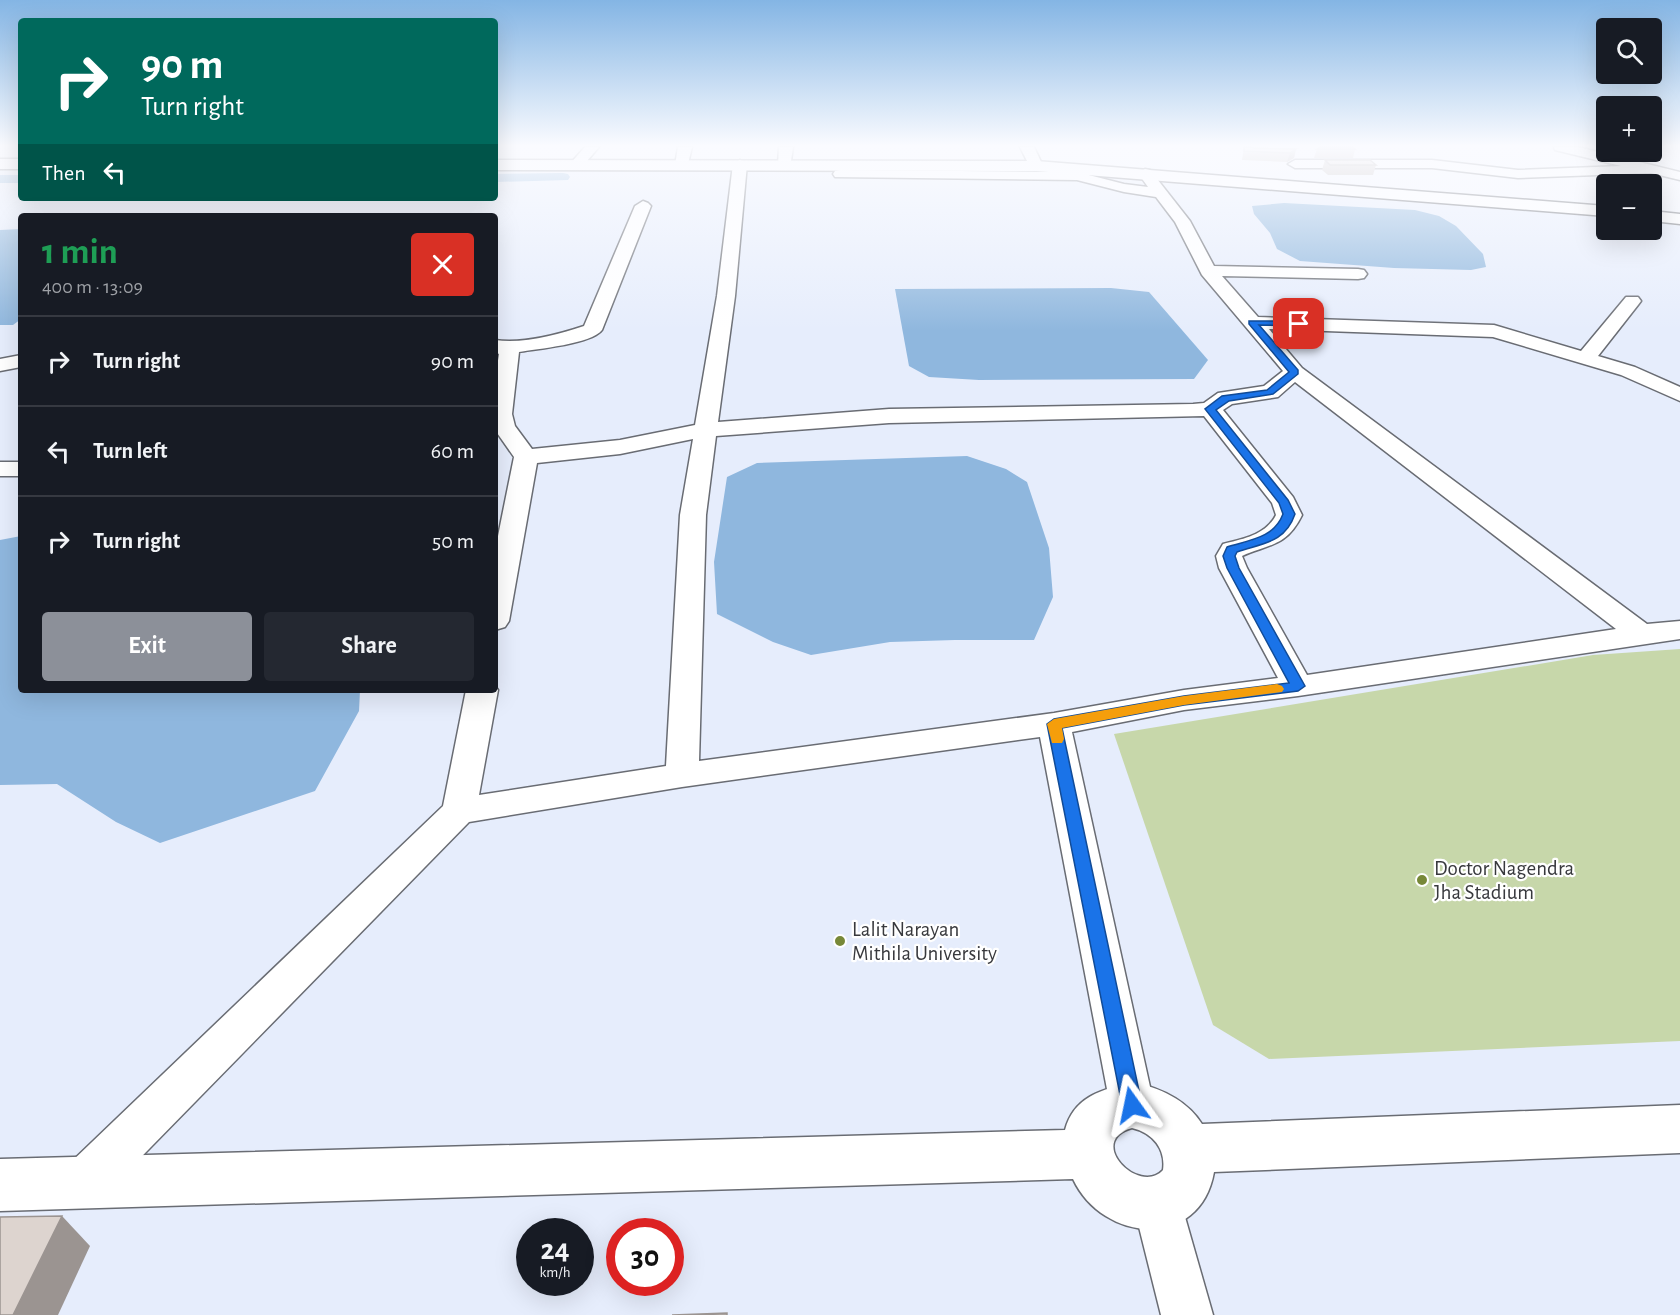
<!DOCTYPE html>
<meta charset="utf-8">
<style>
:root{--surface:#171b24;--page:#242831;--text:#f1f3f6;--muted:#9ea1a6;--line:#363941;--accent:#8c9099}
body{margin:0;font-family:"Alegreya Sans",sans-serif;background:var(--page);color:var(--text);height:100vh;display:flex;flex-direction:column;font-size:22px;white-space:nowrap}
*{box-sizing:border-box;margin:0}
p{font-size:20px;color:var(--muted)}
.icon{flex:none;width:33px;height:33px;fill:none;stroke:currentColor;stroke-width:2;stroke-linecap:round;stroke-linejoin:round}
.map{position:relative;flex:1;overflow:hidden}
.sheet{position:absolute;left:18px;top:213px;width:480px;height:480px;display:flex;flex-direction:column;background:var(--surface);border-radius:6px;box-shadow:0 6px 24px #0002}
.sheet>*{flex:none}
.guide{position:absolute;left:18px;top:18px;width:480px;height:183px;border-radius:6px;box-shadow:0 6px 24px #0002;background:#00695c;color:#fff;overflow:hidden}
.buttons{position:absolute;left:1596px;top:18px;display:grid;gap:12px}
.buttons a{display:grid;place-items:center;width:66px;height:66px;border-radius:6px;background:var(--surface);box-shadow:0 6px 24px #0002;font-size:30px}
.speed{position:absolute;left:516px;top:1218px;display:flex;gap:12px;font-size:30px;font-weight:700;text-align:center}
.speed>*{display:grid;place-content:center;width:78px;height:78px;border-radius:50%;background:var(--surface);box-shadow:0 6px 24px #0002;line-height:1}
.speed small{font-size:15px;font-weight:400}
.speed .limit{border:9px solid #d22;background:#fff;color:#111}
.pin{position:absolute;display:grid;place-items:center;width:51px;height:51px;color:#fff;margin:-26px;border-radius:12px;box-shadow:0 3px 9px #0006}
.me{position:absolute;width:66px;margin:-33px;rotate:348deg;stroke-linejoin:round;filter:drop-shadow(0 0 4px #0008)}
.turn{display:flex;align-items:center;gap:21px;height:126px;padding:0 24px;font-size:27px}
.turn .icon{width:78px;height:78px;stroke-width:2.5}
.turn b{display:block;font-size:42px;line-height:51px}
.then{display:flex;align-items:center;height:57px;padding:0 24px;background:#0003;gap:12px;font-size:22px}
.round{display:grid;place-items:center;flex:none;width:63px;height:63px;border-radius:6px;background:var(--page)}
.headline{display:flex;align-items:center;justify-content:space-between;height:102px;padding:0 24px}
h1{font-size:36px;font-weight:700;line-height:45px;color:#1e9e55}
.cta{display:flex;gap:12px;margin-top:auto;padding:12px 24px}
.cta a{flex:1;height:69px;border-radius:6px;background:var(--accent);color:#fff;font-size:24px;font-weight:700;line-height:69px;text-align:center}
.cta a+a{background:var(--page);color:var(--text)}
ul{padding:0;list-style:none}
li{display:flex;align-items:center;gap:18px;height:90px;padding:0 24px;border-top:2px solid var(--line)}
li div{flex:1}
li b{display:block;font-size:22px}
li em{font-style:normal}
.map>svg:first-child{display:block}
.built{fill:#e6edfc;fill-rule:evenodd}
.green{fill:#c7d7aa}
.water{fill:#8fb7de}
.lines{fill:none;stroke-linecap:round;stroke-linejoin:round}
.canal{fill:#8fb7de;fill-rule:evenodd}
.minor-casing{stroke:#696c73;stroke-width:3}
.major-casing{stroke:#696c73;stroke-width:3}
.minor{fill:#fff;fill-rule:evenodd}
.major{fill:#fff;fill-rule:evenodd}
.wall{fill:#beb6b2}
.shaded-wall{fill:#9b9491}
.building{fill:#ddd4cf;stroke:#9b9491;stroke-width:1.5}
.route{fill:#1a73e8;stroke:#114b97;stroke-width:1.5}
.slow{fill:#f59e0b}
.poi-dot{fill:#778838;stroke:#fff;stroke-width:2}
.labels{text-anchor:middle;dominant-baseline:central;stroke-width:4.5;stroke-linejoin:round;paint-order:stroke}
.near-poi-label{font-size:21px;fill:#38393d;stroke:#fff;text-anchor:start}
</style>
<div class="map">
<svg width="1680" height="1315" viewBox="0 0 1680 1315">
<rect width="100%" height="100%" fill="#f4f7fe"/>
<path class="built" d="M21 166V198H495V171L1034 168 1579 212 1606 215V230H1652V222L1680 226V1315H0V167ZM21 216H495V690H21ZM530 1232H580V1282H530ZM620 1232H670V1282H620Z"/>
<path class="green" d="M1680 649V1041L1269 1059 1213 1025 1114 734 1593 655Z"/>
<g class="water">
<path d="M1284 203 1415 210 1439 216 1456 226 1483 254 1486 267 1471 270 1394 268 1300 261 1277 249 1270 233 1254 214 1252 206Z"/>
<path d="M21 229V319L13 325H0V230Z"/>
<path d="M1111 288 1149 292 1208 360 1194 379 979 380 929 377 909 366 895 289Z"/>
<path d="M967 456 1006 469 1027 482 1049 548 1053 597 1034 640H955L890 642 811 655 773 642 717 614 714 562 727 477 757 463Z"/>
<path d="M21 536V690H360L359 711 315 791 160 843 116 822 57 784 0 785V540Z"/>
</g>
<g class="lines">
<g class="canal">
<path d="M563 173 568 174 570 177 568 180 495 182V174Z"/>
<rect x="0" y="175" width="21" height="8"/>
</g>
<defs>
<g id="minor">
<path d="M585 147H599L581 168H571L569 165Z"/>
<path d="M678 147H692L687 168 682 169 675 165Z"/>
<path d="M779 147H793L790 168H780L778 165Z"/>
<path d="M1020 147H1034L1043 166 1041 169H1031Z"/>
<path d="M1554 147H1578L1680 172V180L1651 173 1518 178 1432 168H1295L1288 164 1295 160H1432L1518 170 1621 166 1555 150Z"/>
<path d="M740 160 747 164 735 296 718 422 889 409 1193 404 1204 403 1218 393 1264 386 1283 371 1202 275 1175 222 1156 197 1124 192 1077 180 835 177 833 174 835 171 840 170 1077 172 1124 184 1148 187 1138 173 1145 169 1150 170 1190 221 1214 266 1358 269 1364 270 1367 274 1364 278 1358 279 1222 276 1258 317 1494 325 1581 351 1626 297H1638L1641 301 1638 305 1598 356 1635 367 1680 387V401L1621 375 1493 337 1269 329 1302 368 1647 624 1680 621V639L1298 696 1184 710 1072 732 1154 1105 1148 1120 1132 1126 1116 1120 1110 1105 1040 737 682 787 469 822 102 1197 85 1204 68 1197 61 1181 68 1165 443 806 466 690H495V686L498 690 479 795 666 766 680 515 693 439 620 454 537 463 509 621 505 627 495 630V551L514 457 495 430V380L499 354 495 352V340C523 344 557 335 584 326L635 206 643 201 648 203 651 206 602 330C592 344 536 349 519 352L512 414 515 426 532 449 620 440 695 425 717 296 733 164ZM1295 382 1616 629 1307 675 1247 568 1242 556C1270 544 1287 546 1302 515L1293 497 1223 410 1232 404 1278 397ZM1204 416 1272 503 1276 515C1266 535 1243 539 1223 544L1216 556 1219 568 1278 678 1184 690 1054 713 699 761 706 515 716 436 889 423Z"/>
<path d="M21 355V367L0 371V359Z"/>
<rect x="0" y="462" width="21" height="14"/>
<path d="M1157 1179 1174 1186 1181 1203 1213 1315H1161L1133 1203 1140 1186Z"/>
</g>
<g id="major">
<rect x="0" y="159" width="21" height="10"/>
<path d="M495 160 1036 161 1606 206V216L1036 171 495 170Z"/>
<path d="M1652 211 1680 214V224L1652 221Z"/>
<path d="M1132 1082C1160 1088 1186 1099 1202 1124L1680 1105V1153L1214 1172C1200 1251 1103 1243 1073 1179L0 1211V1159L1065 1130C1074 1096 1102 1090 1132 1082ZM1132 1128C1153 1133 1166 1149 1163 1170 1139 1196 1085 1141 1132 1128Z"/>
</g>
</defs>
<use href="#minor" class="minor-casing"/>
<use href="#major" class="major-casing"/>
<use href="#minor" class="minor"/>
<use href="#major" class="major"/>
</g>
<g class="wall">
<path d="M1244 147H1251L1254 148 1296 149 1294 158 1287 162 1242 160Z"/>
<path d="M1317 149H1355L1353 158H1314Z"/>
<path d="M1325 160 1376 165 1373 175H1328L1322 170Z"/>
</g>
<g class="shaded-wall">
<path d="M1296 149 1294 158 1287 162 1290 153Z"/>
<path d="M62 1216 90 1246 58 1315H13Z"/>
</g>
<g class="building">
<path d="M1244 147H1251L1254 148 1296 149 1290 153 1244 151Z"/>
<path d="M1320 147H1353L1355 149H1317Z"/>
<path d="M1325 160H1370L1376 165H1330Z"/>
<path d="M62 1216 13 1315H0V1217Z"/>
<path d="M727 1313V1315H672Z"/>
</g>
<linearGradient id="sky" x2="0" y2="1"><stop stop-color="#84b5e4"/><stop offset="0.44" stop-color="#fafbff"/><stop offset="1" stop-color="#fafbff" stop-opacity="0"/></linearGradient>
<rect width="1680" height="331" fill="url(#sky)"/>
<path class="route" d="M1249 321H1299L1303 324 1299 326 1259 325 1298 370V374L1273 394 1229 401 1216 410 1288 500 1295 514C1285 543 1263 543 1237 552L1235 556 1239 568 1305 686 1298 691 1184 705 1062 728 1142 1105 1139 1111 1132 1114 1125 1111 1122 1105 1047 724 1054 719 1184 696 1289 683 1227 568 1223 556 1227 547C1250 540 1274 538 1283 514L1279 503 1205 409 1222 396 1267 390 1289 372 1249 324Z"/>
<path class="slow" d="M1277 684 1282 686 1284 689 1282 692 1184 705 1062 728 1064 739 1062 743H1052L1047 724 1054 719 1184 696Z"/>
<g class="poi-dot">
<circle cx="1422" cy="880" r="6"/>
<circle cx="840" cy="941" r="6"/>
</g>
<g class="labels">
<g class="near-poi-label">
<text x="1434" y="868">Doctor Nagendra<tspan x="1434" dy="24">Jha Stadium</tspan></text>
<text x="852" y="929">Lalit Narayan<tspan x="852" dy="24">Mithila University</tspan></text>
</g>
</g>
</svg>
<div class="buttons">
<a><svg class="icon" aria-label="search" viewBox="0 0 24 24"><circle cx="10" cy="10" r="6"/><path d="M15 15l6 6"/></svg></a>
<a>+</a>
<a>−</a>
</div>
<div class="speed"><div>24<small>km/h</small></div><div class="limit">30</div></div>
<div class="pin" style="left:1299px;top:324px;background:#d93025"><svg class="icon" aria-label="arrive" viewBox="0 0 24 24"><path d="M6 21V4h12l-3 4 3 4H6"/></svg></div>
<svg class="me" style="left:1132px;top:1105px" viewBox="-20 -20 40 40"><path d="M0-17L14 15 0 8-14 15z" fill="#1a73e8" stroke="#fff" stroke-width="4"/></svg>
<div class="guide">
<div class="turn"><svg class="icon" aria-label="right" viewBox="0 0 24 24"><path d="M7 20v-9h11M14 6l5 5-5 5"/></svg><div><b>90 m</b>Turn right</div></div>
<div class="then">Then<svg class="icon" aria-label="left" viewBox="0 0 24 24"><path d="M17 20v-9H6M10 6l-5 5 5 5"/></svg></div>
</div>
<section class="sheet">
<div class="headline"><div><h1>1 min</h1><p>400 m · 13:09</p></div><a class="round" style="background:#d93025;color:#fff"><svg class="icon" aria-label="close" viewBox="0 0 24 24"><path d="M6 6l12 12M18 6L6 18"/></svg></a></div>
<ul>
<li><svg class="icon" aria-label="right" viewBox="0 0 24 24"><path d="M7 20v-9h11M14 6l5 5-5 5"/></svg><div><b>Turn right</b></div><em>90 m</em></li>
<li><svg class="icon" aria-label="left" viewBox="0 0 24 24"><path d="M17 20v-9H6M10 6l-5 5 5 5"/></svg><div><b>Turn left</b></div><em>60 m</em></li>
<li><svg class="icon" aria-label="right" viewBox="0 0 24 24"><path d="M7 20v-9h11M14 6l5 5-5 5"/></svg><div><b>Turn right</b></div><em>50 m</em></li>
</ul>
<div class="cta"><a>Exit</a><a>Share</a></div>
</section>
</div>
